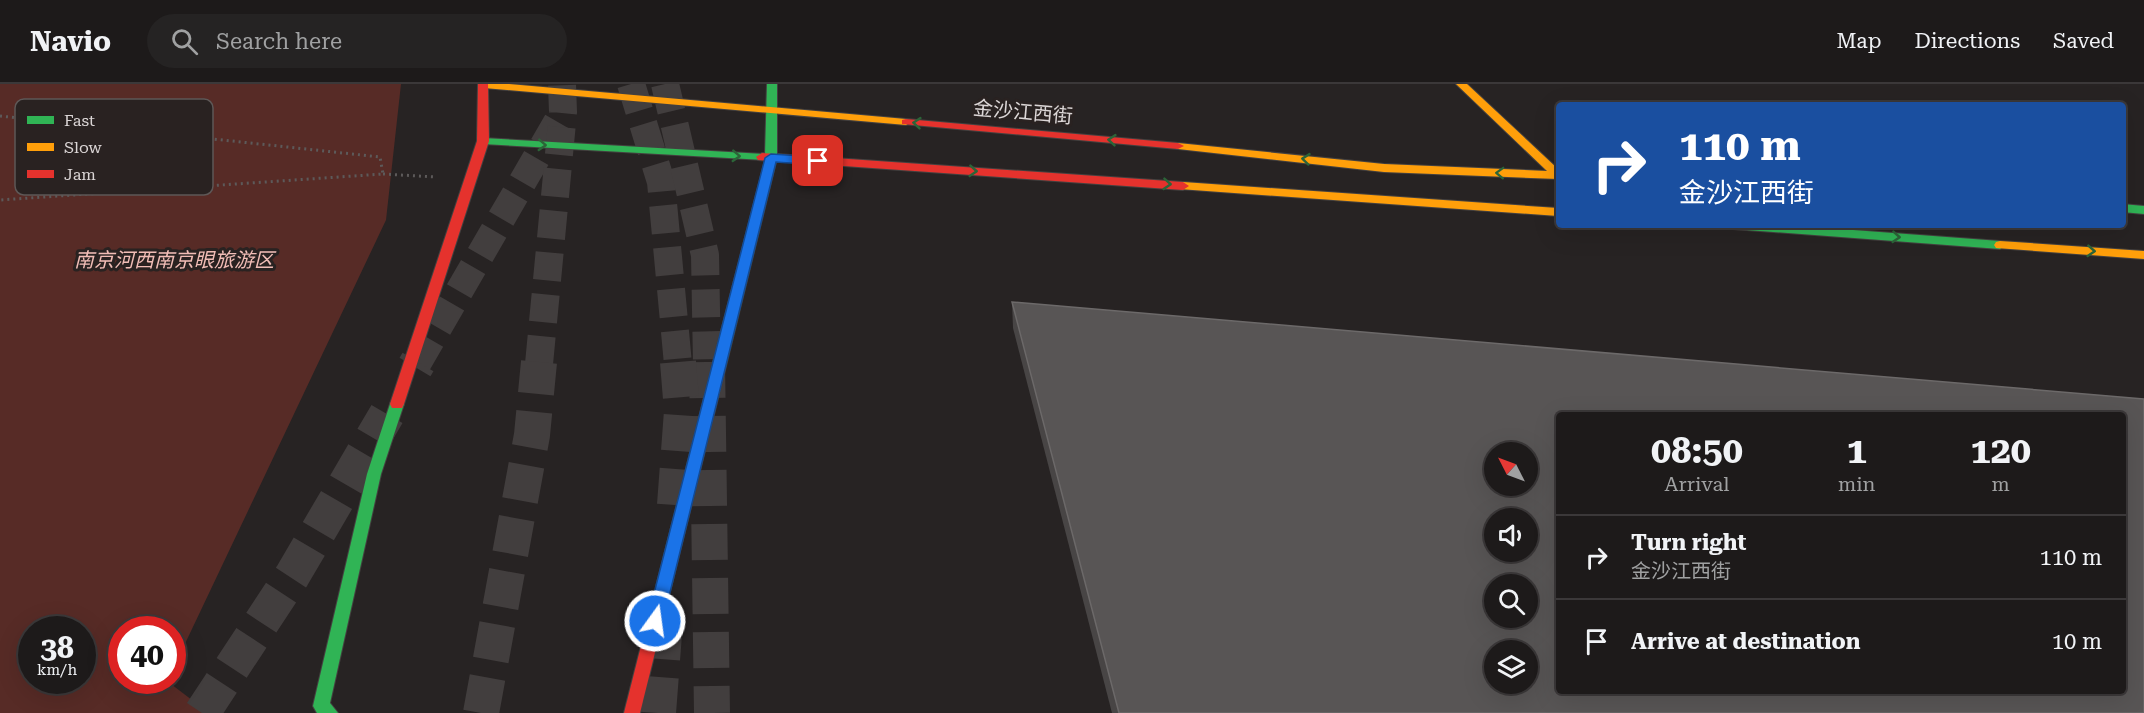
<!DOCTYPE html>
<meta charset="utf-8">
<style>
:root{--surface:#1d1a1a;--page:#252323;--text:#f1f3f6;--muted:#a0a1a2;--line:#3b3839}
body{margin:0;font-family:"Roboto Serif","Noto Sans SC",serif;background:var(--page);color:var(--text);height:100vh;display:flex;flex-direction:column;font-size:22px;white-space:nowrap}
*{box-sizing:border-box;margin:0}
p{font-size:20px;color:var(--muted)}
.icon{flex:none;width:33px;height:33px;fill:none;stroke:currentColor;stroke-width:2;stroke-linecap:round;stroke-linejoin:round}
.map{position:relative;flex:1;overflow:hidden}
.sheet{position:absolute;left:1556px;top:328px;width:570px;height:282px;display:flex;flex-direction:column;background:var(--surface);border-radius:6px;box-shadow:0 6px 24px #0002,0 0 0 2px var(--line)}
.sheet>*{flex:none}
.top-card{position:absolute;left:1556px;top:18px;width:570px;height:126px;border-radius:6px;box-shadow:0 6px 24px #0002,0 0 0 2px var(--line);background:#1a4fa0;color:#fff;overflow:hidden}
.needle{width:39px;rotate:312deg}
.tools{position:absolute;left:1484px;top:358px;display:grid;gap:12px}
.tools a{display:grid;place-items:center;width:54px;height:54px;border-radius:50%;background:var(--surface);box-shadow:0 6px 24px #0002,0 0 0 2px var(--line);font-size:30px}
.speed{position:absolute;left:18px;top:532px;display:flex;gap:12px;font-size:30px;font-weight:700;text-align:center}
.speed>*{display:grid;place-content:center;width:78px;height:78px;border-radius:50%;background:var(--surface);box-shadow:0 6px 24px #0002,0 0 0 2px var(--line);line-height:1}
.speed small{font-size:15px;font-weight:400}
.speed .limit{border:9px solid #d22;background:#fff;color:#111}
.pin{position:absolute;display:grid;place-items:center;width:51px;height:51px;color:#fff;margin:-26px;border-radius:12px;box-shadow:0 3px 9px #0006}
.me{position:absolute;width:66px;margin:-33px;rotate:14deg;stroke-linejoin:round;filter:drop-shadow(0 0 4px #0008)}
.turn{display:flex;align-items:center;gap:21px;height:126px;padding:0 24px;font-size:27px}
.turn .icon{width:78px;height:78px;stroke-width:2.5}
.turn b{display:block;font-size:42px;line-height:51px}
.eta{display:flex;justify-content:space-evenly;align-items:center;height:102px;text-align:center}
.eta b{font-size:36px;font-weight:700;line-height:42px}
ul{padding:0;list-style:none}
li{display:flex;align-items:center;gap:18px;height:84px;padding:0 24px;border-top:2px solid var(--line)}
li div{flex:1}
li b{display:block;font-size:22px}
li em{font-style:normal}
header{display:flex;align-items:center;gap:36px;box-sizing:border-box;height:84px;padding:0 30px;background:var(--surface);border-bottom:2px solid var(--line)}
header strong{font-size:28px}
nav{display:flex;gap:33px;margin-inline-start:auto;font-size:21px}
.search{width:420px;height:54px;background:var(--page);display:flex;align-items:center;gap:15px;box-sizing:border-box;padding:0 21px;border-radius:33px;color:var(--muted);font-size:22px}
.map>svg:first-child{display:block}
.green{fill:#572b26;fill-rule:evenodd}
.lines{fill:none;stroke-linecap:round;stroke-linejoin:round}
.highway-tunnel-far1{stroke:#423e3e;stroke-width:28;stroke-dasharray:28 14;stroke-linecap:butt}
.highway-tunnel{stroke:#423e3e;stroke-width:36;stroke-dasharray:36 18;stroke-linecap:butt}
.fast-casing{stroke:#444140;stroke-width:2}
.slow-casing{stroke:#444140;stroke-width:2}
.jam-casing{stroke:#444140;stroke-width:2}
.path{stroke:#5d5a5a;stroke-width:3;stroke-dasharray:2 4;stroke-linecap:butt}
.fast{fill:#30b455;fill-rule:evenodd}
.slow{fill:#ff9f0a;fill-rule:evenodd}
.jam{fill:#e5322d;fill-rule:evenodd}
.wall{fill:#484545}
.building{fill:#585555;stroke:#6c6969;stroke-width:1.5;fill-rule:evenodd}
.oneway{stroke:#2c6438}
.route{fill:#1a73e8;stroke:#114b97;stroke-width:1.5}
.labels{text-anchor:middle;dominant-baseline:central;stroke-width:6;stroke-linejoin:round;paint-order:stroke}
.street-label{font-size:20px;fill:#dbd6d6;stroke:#292221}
.park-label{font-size:20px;font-style:italic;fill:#f1bdb6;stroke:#292221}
.key{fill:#292221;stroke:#5e5857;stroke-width:1.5}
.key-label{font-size:16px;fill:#dbd6d6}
</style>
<header>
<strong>Navio</strong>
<div class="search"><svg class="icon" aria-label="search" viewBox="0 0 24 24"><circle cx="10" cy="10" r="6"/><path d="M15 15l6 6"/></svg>Search here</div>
<nav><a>Map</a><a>Directions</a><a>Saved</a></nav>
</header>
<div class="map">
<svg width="2144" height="629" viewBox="0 0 2144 629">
<rect width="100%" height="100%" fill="#272323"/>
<path class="green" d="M0 0H401L386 136 173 585 172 546H122V597H167L209 629H0ZM32 546H82V597H32Z"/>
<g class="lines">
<g class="highway-tunnel-far1">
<path d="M631 0 661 98 678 280"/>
<path d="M665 0 705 171 707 280"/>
<path d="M417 280 563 28"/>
<path d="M539 280 563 28 562 0"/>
</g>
<g class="highway-tunnel">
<path d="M707 278 712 629"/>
<path d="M415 283 418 278"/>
<path d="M675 421 682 327 678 278"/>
<path d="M202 629 292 492 387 330"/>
<path d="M481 629 532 351 539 278"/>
<path d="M658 629 664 550"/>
</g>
<defs>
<g id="fast">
<path d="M767 0H777V74L726 282 719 287 712 282 765 76 483 60 477 57 483 54 765 70Z"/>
<path d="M2122 120 2144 122V130L2122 128Z"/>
<path d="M1727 141H1786L2000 157 2006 161 2000 165 1733 145Z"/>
<path d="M397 315 402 316 404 320 381 390 330 619 338 629H317L313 622 367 390 390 320 392 316Z"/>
</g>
<g id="slow">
<path d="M479 0H509L906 35 911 38 906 41 484 4 480 3Z"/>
<path d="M1456 0H1467L1558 85V95L1384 88 1178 65 1172 62 1178 59 1384 80 1547 87Z"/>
<path d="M1183 98 1558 124V132L1179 105 1177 102Z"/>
<path d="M2000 157 2144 167V175L1996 164 1994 161 1996 158Z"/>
</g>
<g id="jam">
<path d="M478 0H488L489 57 404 320 402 324H392L390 320 477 57Z"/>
<path d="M906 35 1178 59 1184 62 1178 65 902 40V36Z"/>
<path d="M762 69 1183 98 1189 102 1183 106 758 76 756 73Z"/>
<path d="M719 277 726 282 640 629H624L712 282Z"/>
</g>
</defs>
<use href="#fast" class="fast-casing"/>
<use href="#slow" class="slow-casing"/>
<use href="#jam" class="jam-casing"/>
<g class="path">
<path d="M0 32 380 73 383 90 0 116"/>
<path d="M383 90 436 93"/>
</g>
<use href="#fast" class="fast"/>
<use href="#slow" class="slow"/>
<use href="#jam" class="jam"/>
</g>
<path class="wall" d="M1012 218 2144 629H1112L1013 244Z"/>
<path class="building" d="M1012 218 2144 315V629H1119ZM1558 332H2122V608H1558ZM1494 369H1527V402H1494ZM1494 435H1527V468H1494ZM1494 501H1527V534H1494ZM1494 567H1527V600H1494Z"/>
<defs><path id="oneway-chevron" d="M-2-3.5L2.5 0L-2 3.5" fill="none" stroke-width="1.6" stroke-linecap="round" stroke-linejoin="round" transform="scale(1.5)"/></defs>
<g class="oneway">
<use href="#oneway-chevron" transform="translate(917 39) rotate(-175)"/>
<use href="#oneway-chevron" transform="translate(1112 56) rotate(-175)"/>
<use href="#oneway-chevron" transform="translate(542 61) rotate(3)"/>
<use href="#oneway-chevron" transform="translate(736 72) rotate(3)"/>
<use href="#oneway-chevron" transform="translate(1306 75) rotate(-174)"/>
<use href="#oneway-chevron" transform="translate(973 87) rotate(4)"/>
<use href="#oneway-chevron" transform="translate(1500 89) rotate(-178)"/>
<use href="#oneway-chevron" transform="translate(1167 100) rotate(4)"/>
<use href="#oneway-chevron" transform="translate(1896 153) rotate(4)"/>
<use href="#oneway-chevron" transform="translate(2091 167) rotate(4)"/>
</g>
<path class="route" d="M771 70 818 73 823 77 818 81 776 78 663 537 660 541 655 544 649 541 647 537 765 74Z"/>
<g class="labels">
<g class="street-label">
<text transform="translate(1023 28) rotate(5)">金沙江西街</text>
</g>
<g class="park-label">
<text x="174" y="176">南京河西南京眼旅游区</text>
</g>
</g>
<rect x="15" y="15" width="198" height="96" rx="9" class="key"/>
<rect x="27" y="32" width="27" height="8" fill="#30b455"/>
<rect x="27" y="59" width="27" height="8" fill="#ff9f0a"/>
<rect x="27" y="86" width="27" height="8" fill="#e5322d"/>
<g class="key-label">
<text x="64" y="42">Fast</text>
<text x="64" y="69">Slow</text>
<text x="64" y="96">Jam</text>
</g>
</svg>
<div class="tools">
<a><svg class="needle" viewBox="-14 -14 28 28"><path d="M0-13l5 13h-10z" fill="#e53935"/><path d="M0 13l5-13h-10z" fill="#a0a1a2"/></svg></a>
<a><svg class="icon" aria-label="sound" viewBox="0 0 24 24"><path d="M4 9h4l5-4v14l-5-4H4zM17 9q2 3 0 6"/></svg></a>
<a><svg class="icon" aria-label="search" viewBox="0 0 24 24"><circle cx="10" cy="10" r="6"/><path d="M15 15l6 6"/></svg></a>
<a><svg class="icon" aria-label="layers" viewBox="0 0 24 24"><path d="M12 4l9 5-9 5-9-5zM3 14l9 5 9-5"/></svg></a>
</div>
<div class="speed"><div>38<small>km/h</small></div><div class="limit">40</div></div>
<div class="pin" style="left:818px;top:77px;background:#d93025"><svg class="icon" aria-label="arrive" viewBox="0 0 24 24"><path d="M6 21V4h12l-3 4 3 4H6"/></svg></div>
<svg class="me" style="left:655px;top:537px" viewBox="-20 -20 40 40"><circle r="17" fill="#1a73e8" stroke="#fff" stroke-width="3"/><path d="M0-11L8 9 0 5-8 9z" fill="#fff"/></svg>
<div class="top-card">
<div class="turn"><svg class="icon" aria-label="right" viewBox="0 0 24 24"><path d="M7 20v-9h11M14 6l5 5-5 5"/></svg><div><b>110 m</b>金沙江西街</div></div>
</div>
<section class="sheet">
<div class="eta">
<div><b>08:50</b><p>Arrival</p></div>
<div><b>1</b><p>min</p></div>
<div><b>120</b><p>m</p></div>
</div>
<ul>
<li><svg class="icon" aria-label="right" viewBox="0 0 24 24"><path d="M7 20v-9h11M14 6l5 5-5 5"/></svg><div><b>Turn right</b><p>金沙江西街</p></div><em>110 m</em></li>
<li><svg class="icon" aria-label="arrive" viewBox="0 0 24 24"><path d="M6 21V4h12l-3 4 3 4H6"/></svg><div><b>Arrive at destination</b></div><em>10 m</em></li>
</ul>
</section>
</div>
